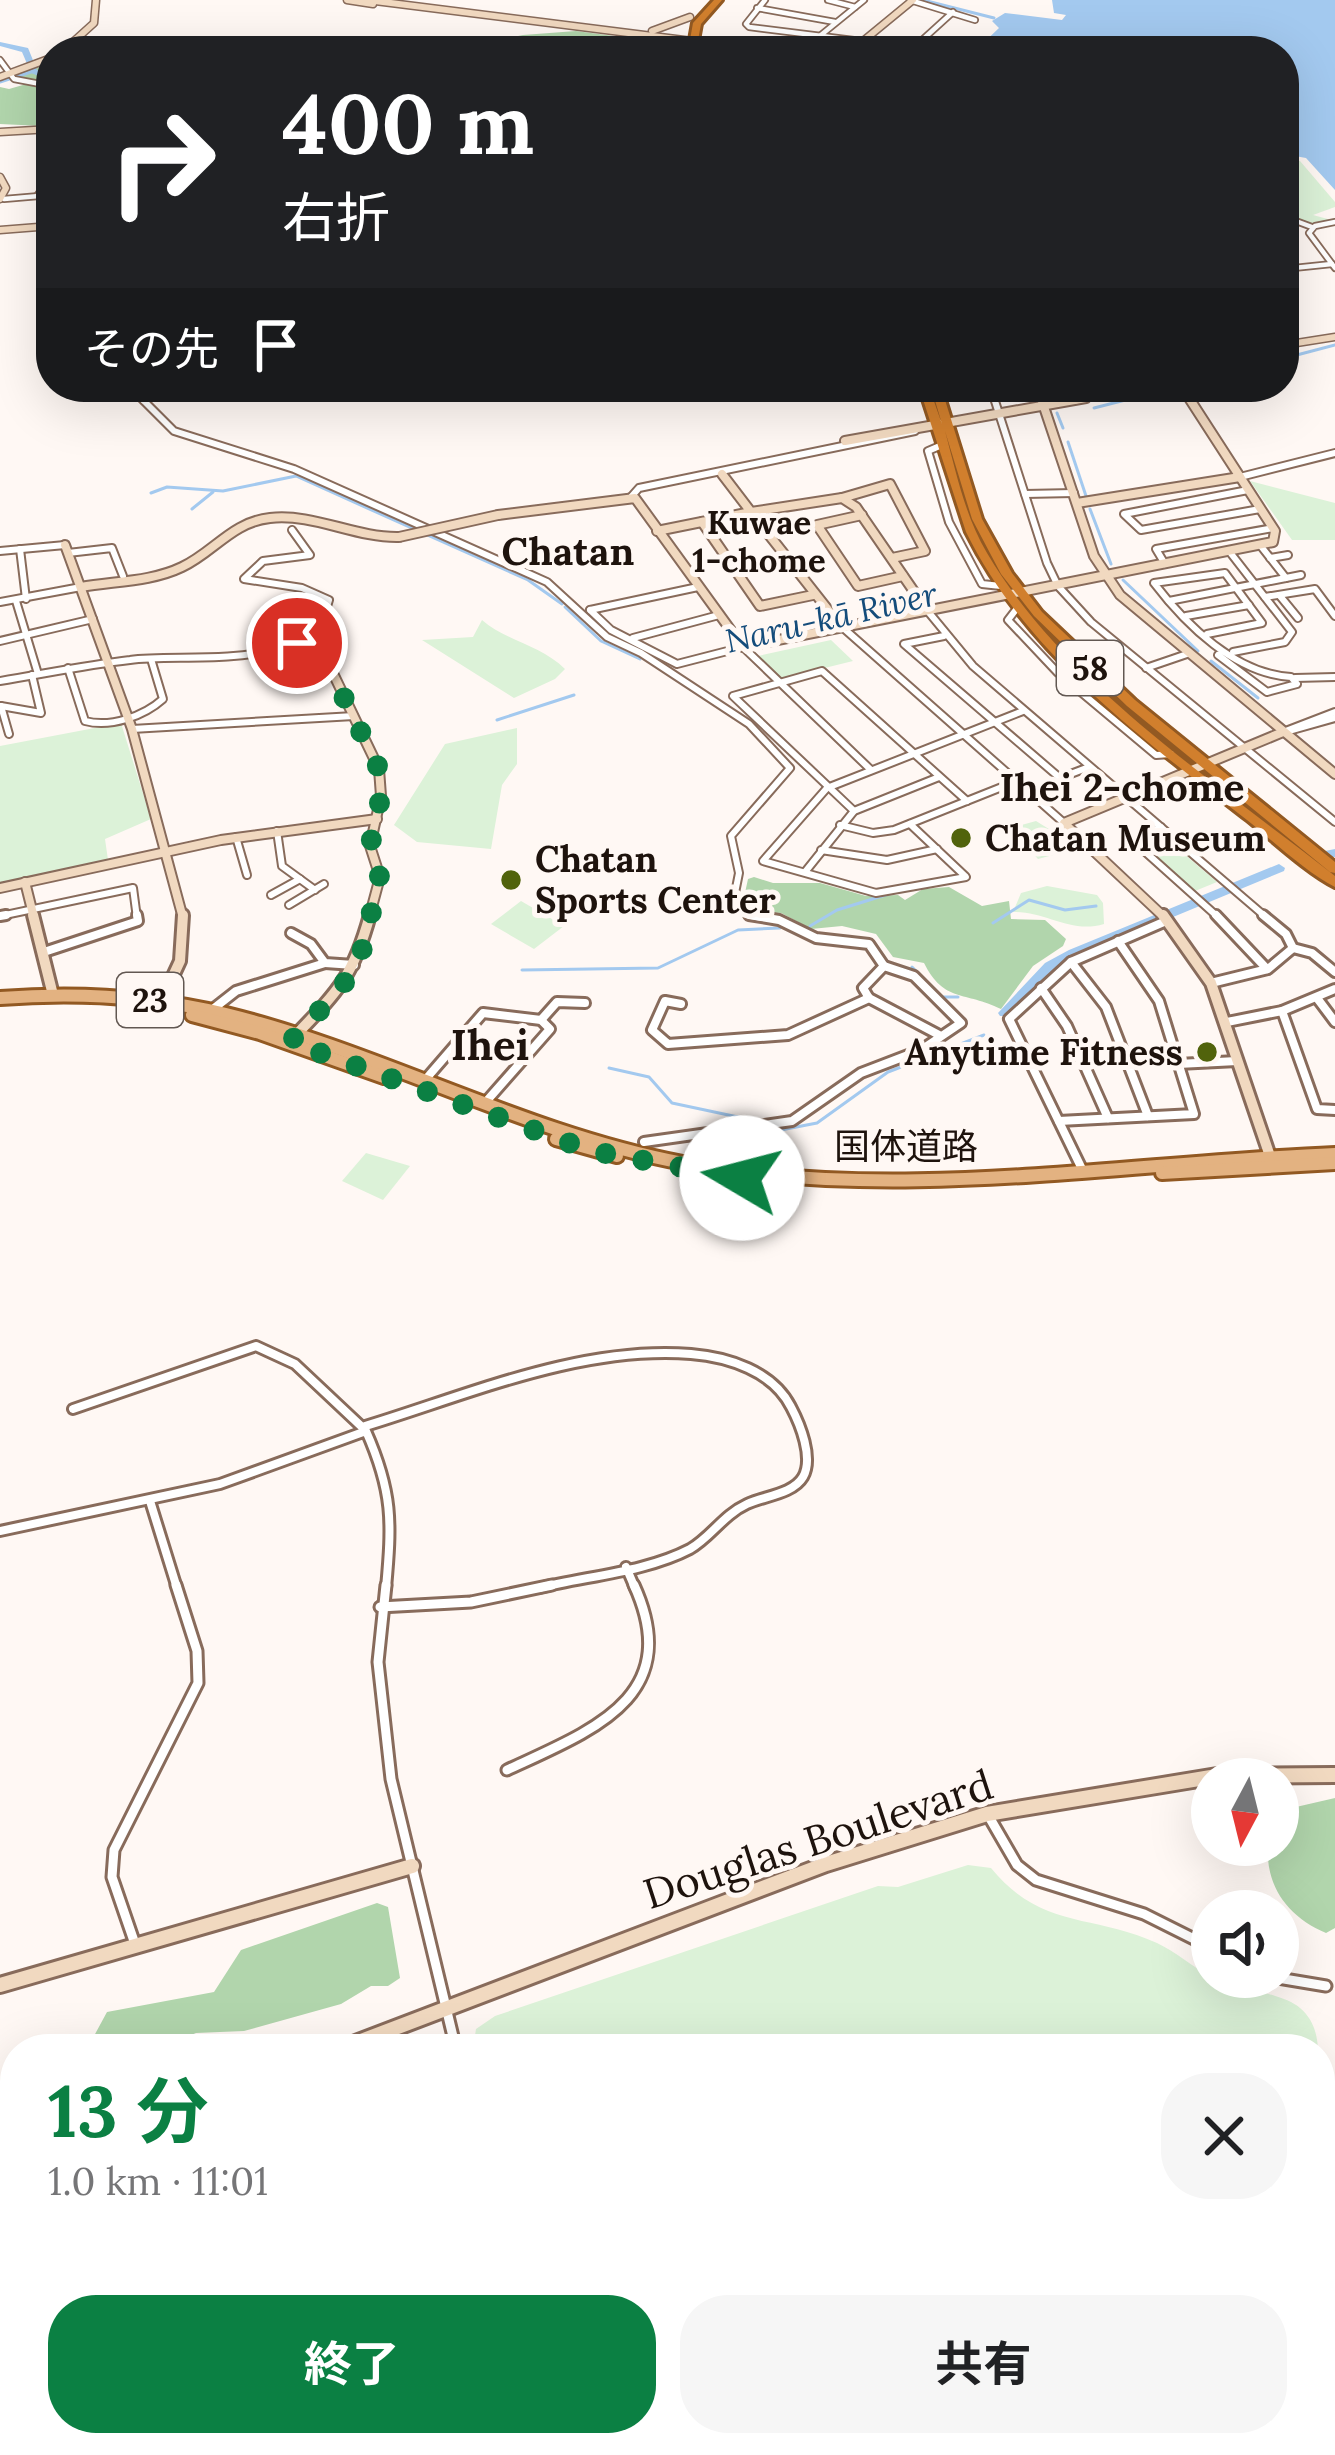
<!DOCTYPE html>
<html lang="ja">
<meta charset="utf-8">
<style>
:root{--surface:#fff;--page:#f6f6f6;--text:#202124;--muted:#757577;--accent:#0b8043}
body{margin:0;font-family:Lora,"Noto Sans JP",serif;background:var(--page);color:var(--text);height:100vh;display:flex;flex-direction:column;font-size:45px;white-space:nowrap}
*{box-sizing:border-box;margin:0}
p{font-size:39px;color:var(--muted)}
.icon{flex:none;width:66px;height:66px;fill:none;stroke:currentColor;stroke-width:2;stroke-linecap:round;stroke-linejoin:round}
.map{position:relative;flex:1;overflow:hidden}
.side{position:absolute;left:0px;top:2034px;width:1335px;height:423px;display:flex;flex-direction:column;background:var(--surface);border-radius:48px 48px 0 0;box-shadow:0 12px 48px #0002}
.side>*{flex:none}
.banner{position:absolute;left:36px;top:36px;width:1263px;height:366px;border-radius:48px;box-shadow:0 12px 48px #0002;background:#202124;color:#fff;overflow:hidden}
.needle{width:78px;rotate:187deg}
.fabs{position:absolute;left:1191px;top:1758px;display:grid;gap:24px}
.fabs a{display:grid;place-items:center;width:108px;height:108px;border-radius:50%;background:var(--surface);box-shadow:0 12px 48px #0002;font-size:60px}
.pin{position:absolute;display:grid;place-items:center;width:102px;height:102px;color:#fff;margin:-51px;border:6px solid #fff;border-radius:50%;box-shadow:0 3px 12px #0007}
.me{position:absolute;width:132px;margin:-66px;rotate:278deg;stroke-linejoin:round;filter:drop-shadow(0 0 9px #0008)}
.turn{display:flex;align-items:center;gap:42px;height:252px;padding:0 48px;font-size:54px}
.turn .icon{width:156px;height:156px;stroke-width:2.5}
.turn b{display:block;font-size:84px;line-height:102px}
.then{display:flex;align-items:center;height:114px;padding:0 48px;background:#0003;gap:24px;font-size:45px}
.round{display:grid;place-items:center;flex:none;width:126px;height:126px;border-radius:48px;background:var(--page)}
.headline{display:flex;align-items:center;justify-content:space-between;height:204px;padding:0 48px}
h1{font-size:72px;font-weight:700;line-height:90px;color:var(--accent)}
.cta{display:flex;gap:24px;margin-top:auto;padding:24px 48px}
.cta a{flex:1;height:138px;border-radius:48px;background:var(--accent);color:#fff;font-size:48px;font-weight:700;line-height:138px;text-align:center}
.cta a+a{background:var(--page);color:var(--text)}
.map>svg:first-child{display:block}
.green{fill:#dcf2d8}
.forest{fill:#b1d5ac}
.water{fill:#a3c9ef}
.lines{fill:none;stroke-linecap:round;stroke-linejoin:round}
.stream{stroke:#a3c9ef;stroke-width:3}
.river{fill:#a3c9ef;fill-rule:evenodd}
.street-far3-casing{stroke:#886b5b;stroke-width:8}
.street-far2-casing{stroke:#886b5b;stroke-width:10}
.street-far1-casing{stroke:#886b5b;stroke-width:14}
.street-casing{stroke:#886b5b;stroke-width:15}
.secondary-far3-casing{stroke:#886b5b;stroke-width:9}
.secondary-far2-casing{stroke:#886b5b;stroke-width:12}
.secondary-far1-casing{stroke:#886b5b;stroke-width:16}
.secondary-casing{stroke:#886b5b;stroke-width:20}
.primary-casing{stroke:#925922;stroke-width:18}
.highway-casing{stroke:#925922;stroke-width:6}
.street-far3{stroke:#fff;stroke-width:4.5}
.street-far2{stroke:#fff;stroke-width:6}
.street-far1{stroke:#fff;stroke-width:8}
.street{stroke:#fff;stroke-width:9}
.secondary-far3{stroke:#f1d9c0;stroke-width:6}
.secondary-far2{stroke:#f1d9c0;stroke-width:8}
.secondary-far1{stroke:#f1d9c0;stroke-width:10}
.secondary{stroke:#f1d9c0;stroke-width:14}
.primary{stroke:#e3b281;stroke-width:12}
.highway{fill:#d17f2d;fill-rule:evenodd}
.secondary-bridge-casing{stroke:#886b5b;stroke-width:12;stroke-linecap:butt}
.secondary-bridge{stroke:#f1d9c0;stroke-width:8}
.route{stroke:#0b8043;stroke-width:21;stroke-dasharray:0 37.8}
.poi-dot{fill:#51630c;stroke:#fff8f4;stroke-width:4.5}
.labels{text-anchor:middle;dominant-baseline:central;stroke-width:10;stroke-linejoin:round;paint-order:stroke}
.far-neighbourhood-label{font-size:33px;font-weight:bold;fill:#1e130d;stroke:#fff8f4}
.far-water-label{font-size:33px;font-style:italic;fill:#144c7b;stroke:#fff8f4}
.shield{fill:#fff8f4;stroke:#625852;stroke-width:3}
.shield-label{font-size:33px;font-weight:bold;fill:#1e130d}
.poi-label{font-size:36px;font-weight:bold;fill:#1e130d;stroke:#fff8f4;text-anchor:start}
.street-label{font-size:36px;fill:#1e130d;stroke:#fff8f4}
.far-district-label{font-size:39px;font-weight:bold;fill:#1e130d;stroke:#fff8f4}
.neighbourhood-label{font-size:39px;font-weight:bold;fill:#1e130d;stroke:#fff8f4}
.quarter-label{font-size:42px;font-weight:bold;fill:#1e130d;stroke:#fff8f4}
.near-street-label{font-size:42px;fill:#1e130d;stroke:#fff8f4}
</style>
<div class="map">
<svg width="1335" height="2455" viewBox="0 0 1335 2455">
<rect width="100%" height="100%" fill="#fff8f4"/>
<g class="green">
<path d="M1284 159 1300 161 1335 202V207L1313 215 1335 221 1312 225 1299 220 1292 225 1295 242 1284 241Z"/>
<path d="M1250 481 1335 503V540H1292Z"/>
<path d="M482 620C504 640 541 645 565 669L555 679 514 698 422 640 473 637Z"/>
<path d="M831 640 853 661 780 679 758 656Z"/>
<path d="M121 723 151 819 105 839 108 860 0 883V746Z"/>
<path d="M517 728V764L502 785 491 849 417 842 394 825 445 744Z"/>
<path d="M1036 821 1065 839 1072 850 1038 859 1010 828Z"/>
<path d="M1158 832 1217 882 1195 891 1138 842Z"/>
<path d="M1047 886 1097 895 1103 903 1104 924C1070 934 1046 911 1013 912L1021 893Z"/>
<path d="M521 901 564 926 534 949 491 924Z"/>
<path d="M366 1153 410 1166 383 1200 342 1181Z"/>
<path d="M968 1865 991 1868C1042 1930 1091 1913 1157 1943 1176 1952 1194 1968 1212 1977 1234 1988 1283 1993 1300 2008 1313 2019 1317 2033 1318 2049H473L476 2029 495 2016 878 1886 898 1887Z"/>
<path d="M1320 2066 1335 2182V2455H852L846 2442H1320Z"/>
</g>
<g class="forest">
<path d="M576 31 644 40 666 51H344L359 43 411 49 464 47 523 35Z"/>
<path d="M51 62V118L44 119 42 126 0 124V87L9 89 30 83 14 74Z"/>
<path d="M754 877 773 883H820L866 896 898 895 905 900 923 889 949 887 982 906 1009 901 1011 919 1045 920 1066 939 1063 946 1033 966 1001 1009C965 991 944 1003 924 963L893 957 876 934 842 926 811 929 781 913 764 912 743 902 748 879Z"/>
<path d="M1335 1798V1928L1326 1933C1288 1917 1265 1886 1268 1845H1278V1819L1283 1810Z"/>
<path d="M377 1903 388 1907 400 1978 388 1986H371L341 2004 244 2031 196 2033 158 2049H100L94 2036 107 2012 214 1992 241 1950Z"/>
<path d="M1320 2386 1335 2396V2455H1253L1263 2442H1320Z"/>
<path d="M855 2442H1195L1192 2455H859Z"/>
</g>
<path class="water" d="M1052 0H1335V190L1306 158 1284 154V51H975L999 28 992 21 1005 13 1062 20 1066 15 1054 13Z"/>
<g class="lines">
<g class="stream">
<path d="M923 0 994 18"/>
<path d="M0 82 34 71"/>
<path d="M1293 356 1335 345"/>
<path d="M1047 387 1052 397"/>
<path d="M1094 408 1149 394"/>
<path d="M1057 413 1063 428"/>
<path d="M1068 442 1086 496"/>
<path d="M151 493 167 487 223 491 296 476 416 530"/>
<path d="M192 509 213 492"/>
<path d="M1090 509 1111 564"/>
<path d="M425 534 528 580 562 604"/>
<path d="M1123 580 1198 651"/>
<path d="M565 607 601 641 640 659"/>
<path d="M1211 661 1258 698"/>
<path d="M497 720 574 695"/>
<path d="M993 923 1029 900 1065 910 1096 906"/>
<path d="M810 926 837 910 892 893"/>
<path d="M912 967 942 997H958"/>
<path d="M522 970 658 968 738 930 780 928"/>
<path d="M609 1068 649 1077 672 1103 752 1120"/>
<path d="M760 1134 817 1123 888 1072 984 1035"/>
</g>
<g class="river">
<path d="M0 42 28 48 37 70 51 76V81L31 73 22 52 0 46Z"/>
<path d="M1335 849V857H1325L1324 854 1325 851Z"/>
<path d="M1279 864 1285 868 1284 871 1079 956 1055 969 1010 1016H1000L998 1013 1045 963 1069 950Z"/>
</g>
<defs>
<g id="street-far3">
<path d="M765 0 746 24 749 27 862 41"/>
<path d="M828 0 855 7"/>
<path d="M910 0 975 20"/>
<path d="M757 8 835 22"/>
<path d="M821 35 864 0"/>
<path d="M910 51 953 12"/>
<path d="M0 60 14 79 51 86"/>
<path d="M37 196 51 175"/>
<path d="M4 199 51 195"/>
<path d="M1285 217 1312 227"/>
<path d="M1335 222 1315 226 1309 233 1335 268"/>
<path d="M51 262 46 265 51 273"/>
<path d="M1284 269 1332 264"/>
<path d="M133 387 143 401"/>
<path d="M991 387 995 401"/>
</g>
<g id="street-far2">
<path d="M141 398 174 431 294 469 547 582 607 637 641 653 749 724 790 768 731 836 739 873 733 903 751 916 762 918"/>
<path d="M994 398 1047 563 1058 586 1091 622 1335 822"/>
<path d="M942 445 928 451 949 522 982 584 1001 586"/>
<path d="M1240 477 1335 453"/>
<path d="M1248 490 1124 514 1141 530 1260 509"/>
<path d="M1025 494 1074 493"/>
<path d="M631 497 639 488 915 431"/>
<path d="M1260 545 1286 578"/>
<path d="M20 549 26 599"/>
<path d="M0 551 65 545"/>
<path d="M1229 551 1292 632 1285 642 1233 652"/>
<path d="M68 553 112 548 123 576"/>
<path d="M1270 558 1288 555"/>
<path d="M1165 564 1156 549 1273 528"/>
<path d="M1280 596 1298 618"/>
<path d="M1265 597 1315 589 1335 616"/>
<path d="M16 601 38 674"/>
<path d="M1169 601 1301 575"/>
<path d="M0 602 81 587"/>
<path d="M1018 607 1008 620 1058 673 1156 755 1171 754"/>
<path d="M926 609 973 666 1267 918"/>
<path d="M590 610 611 630 677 664 743 647 871 770"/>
<path d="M590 610 698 587"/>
<path d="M1186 616 1249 605"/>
<path d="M841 626 1064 823"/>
<path d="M1207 634 1262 623 1225 573 1154 583C1186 625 1236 674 1291 677L1297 684 1267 692 1218 655"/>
<path d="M944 636 904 644 1060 778 1089 767"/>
<path d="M633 638 719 615"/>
<path d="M0 641 93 619"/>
<path d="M68 668 85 721C111 728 144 716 163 699L151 659"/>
<path d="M1146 668 1187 654"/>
<path d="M1295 678 1335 677"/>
<path d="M0 681C43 674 86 665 130 660 187 652 312 675 329 600L302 588 244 579 263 561 310 555 292 530"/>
<path d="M1 706 41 713 32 675"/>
<path d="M1 706 9 734"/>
<path d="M132 729 354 716"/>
<path d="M1283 732 1335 712"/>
<path d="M1285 732 1335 718"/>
<path d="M854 811 733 696 822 671 967 801"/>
<path d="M910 824 965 876"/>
<path d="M840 825 873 833 894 830 1017 781"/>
<path d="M1161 827 1132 840 1219 918"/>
<path d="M277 831 282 866 315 890"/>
<path d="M236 837 247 875"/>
<path d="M821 850 887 860 937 849"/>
<path d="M805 872 854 811 939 777"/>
<path d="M966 877 876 893 763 861 827 788 1023 711"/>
<path d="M271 895 300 879"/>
<path d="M289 905 324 884"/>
<path d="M0 916 133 888 137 918"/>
</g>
<g id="street-far1">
<path d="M749 915 779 920 816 938 869 944 884 966"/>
<path d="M1216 915 1267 969"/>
<path d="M1263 915 1286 934 1293 948 1312 953 1335 972"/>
<path d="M0 916 6 915"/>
<path d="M291 933 311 944 325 963 354 965"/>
<path d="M44 952 138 921 137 915"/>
<path d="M1071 962 1106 1007 1148 1116"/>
<path d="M1211 983 1268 969 1293 948"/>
<path d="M1041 988 1067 1026 1108 1118"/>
<path d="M1317 998 1335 1022"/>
<path d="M681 1004 665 1001 652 1030 668 1044 788 1035 869 998"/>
<path d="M213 1009 236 991 325 963"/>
<path d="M1282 1011 1317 1109 1335 1110"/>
<path d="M541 1020 557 1002 585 1003"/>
<path d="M1227 1022 1282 1011 1335 989"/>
<path d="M1178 1064 1237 1061"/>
<path d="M425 1080 483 1013 541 1020 550 1029 484 1104"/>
<path d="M1059 1121 1194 1114 1159 1001 1118 941"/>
<path d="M644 1142 792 1121 861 1073 921 1050 961 1023 914 976 884 966 863 988 869 998 941 1036"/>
<path d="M1082 1169 1009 1019 1071 962 1166 921"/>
<path d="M73 1409 256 1346 295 1364 362 1427C465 1396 580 1345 691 1354 728 1357 773 1371 791 1407 800 1424 814 1458 803 1477 793 1494 764 1496 747 1504 723 1515 711 1537 690 1549 646 1572 587 1576 539 1588"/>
<path d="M150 1501 177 1588"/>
<path d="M0 1531 220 1484 366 1431C393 1492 392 1522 386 1588"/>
<path d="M626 1567 635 1588"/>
</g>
<g id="street">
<path d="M386 1585 378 1662 391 1779 456 2049"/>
<path d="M380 1607 471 1602 552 1585"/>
<path d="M507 1770C593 1730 685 1697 634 1585"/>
<path d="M988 1815 1017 1865 1036 1880 1144 1914 1212 1948"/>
<path d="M135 1944 112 1877 114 1850 198 1683 197 1651 176 1585"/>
<path d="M1272 1977 1326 1986"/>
<path d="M543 2442 545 2455"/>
<path d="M4 2455 35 2442"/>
<path d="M796 2455 805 2442"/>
</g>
<g id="secondary-far3">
<path d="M347 0 373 4"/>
<path d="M367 0 771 51"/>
<path d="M652 31 690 17"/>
<path d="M63 51 94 23 96 0"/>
<path d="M851 51 913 0"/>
<path d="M0 77 51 58"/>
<path d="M0 132 51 129"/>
<path d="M0 177 6 188 0 199"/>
<path d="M0 230 51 226"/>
<path d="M1284 345 1335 337"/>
<path d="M1038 387 1042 401"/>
<path d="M1182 387 1191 401"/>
<path d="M1073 401 1134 387"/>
</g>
<g id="secondary-far2">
<path d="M1041 398 1094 556 1120 595 1335 774"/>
<path d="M845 441 1086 398"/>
<path d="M722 474 751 512 842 498 856 507 926 609"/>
<path d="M842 498 890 484 925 551 892 558"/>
<path d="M1077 503 1240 477"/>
<path d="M498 515 635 498 743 647 1273 542 1275 531 1189 398"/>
<path d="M862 515 817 525 858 586 903 576"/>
<path d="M702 522 760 606 813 595"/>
<path d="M657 531 751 512 840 625"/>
<path d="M65 545 132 729 183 918"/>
<path d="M81 587C114 581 151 582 182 567 214 552 232 522 270 518 314 513 355 538 399 537"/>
<path d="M301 641 330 667 379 769 381 796 370 846 380 877 369 918"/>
<path d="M25 882 34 918"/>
<path d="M0 888 221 840 377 819"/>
<path d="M1165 918 1064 823 1283 732"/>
</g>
<g id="secondary-far1">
<path d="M33 915 53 995"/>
<path d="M1163 915 1211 983 1272 1162"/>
<path d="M161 1002 180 961 183 915"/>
<path d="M294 1037C338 991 353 977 370 915"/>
</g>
<g id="secondary">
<path d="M0 1985 412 1866"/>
<path d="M340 2049 826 1864 987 1814 1217 1776 1335 1775"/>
<path d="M0 2172 15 2166"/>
</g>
<g id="primary">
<path d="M0 998C76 992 151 996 226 1014 381 1052 524 1133 683 1163 897 1203 1119 1163 1335 1154"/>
<path d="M192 1015 260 1033 384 1077"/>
<path d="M556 1139 617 1156"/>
<path d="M1162 1173 1335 1163"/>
</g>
<g id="highway">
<path d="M714 0H722L701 24 696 51H688L693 23Z"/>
<path d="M919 387H929L942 424 931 387H941L982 519 1012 573 1042 612 1135 700 1335 862V873L1330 872 1127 706 1034 616 1001 574 972 519 945 431C956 472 965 516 987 553 1064 684 1217 783 1335 876V887C1307 873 1273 841 1247 820 1143 739 1026 654 966 532Z"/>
</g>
</defs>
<use href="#street-far3" class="street-far3-casing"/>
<use href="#street-far2" class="street-far2-casing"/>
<use href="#street-far1" class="street-far1-casing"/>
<use href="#street" class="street-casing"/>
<use href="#secondary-far3" class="secondary-far3-casing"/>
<use href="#secondary-far2" class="secondary-far2-casing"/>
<use href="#secondary-far1" class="secondary-far1-casing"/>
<use href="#secondary" class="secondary-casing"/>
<use href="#primary" class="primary-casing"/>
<use href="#highway" class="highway-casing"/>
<use href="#street-far3" class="street-far3"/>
<use href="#street-far2" class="street-far2"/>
<use href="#street-far1" class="street-far1"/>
<use href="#street" class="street"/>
<use href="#secondary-far3" class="secondary-far3"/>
<use href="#secondary-far2" class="secondary-far2"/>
<use href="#secondary-far1" class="secondary-far1"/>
<use href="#secondary" class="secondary"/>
<use href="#primary" class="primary"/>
<use href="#highway" class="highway"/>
<defs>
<path id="secondary-bridge" d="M399 537 498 515"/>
</defs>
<use href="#secondary-bridge" class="secondary-bridge-casing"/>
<use href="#secondary-bridge" class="secondary-bridge"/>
</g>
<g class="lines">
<path class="route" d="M297 643 325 659 379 769 381 796 370 846 380 878 360 958 341 988 290 1042 592 1151 742 1178"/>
</g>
<g class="poi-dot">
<circle cx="961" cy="838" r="12"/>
<circle cx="511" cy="880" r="12"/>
<circle cx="1207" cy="1052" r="12"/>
</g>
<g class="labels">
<g class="far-neighbourhood-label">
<text x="759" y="522">Kuwae<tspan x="759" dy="38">1-chome</tspan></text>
</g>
<g class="far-water-label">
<text transform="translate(831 617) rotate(-13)">Naru-kā River</text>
</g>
<g class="shield">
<rect x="1057" y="641" width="66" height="54" rx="9"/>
<rect x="117" y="973" width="66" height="54" rx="9"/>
</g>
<g class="shield-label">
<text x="1090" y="668">58</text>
<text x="150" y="1000">23</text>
</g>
<g class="poi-label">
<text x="985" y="838">Chatan Museum</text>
<text x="535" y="859">Chatan<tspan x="535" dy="41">Sports Center</tspan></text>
<text x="1183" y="1052" text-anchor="end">Anytime Fitness</text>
</g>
<g class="street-label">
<text x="906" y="1146">国体道路</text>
</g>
<g class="far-district-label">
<text x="568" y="551">Chatan</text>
</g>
<g class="neighbourhood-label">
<text x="1122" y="787">Ihei 2-chome</text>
</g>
<g class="quarter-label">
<text x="490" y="1045">Ihei</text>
</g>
<g class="near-street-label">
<text transform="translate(818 1839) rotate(-18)">Douglas Boulevard</text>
</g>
</g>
</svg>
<div class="fabs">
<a><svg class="needle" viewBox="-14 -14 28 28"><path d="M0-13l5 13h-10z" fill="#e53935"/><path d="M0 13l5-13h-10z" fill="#757577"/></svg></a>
<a><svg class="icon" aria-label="sound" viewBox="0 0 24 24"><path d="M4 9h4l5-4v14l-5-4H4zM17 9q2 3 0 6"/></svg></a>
</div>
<div class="pin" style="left:297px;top:643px;background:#d93025"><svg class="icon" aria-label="arrive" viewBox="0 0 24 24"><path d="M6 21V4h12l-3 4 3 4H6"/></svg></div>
<svg class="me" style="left:742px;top:1178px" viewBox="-20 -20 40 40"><circle r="19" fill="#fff"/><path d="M0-13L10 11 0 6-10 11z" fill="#0b8043"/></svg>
<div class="banner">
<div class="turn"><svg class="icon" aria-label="right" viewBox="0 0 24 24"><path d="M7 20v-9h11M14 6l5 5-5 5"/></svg><div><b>400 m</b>右折</div></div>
<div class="then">その先<svg class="icon" aria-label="arrive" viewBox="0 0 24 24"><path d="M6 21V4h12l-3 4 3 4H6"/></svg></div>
</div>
<section class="side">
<div class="headline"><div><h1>13 分</h1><p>1.0 km · 11:01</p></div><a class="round"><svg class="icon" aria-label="close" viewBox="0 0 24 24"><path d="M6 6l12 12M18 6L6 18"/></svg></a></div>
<div class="cta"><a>終了</a><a>共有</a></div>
</section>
</div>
